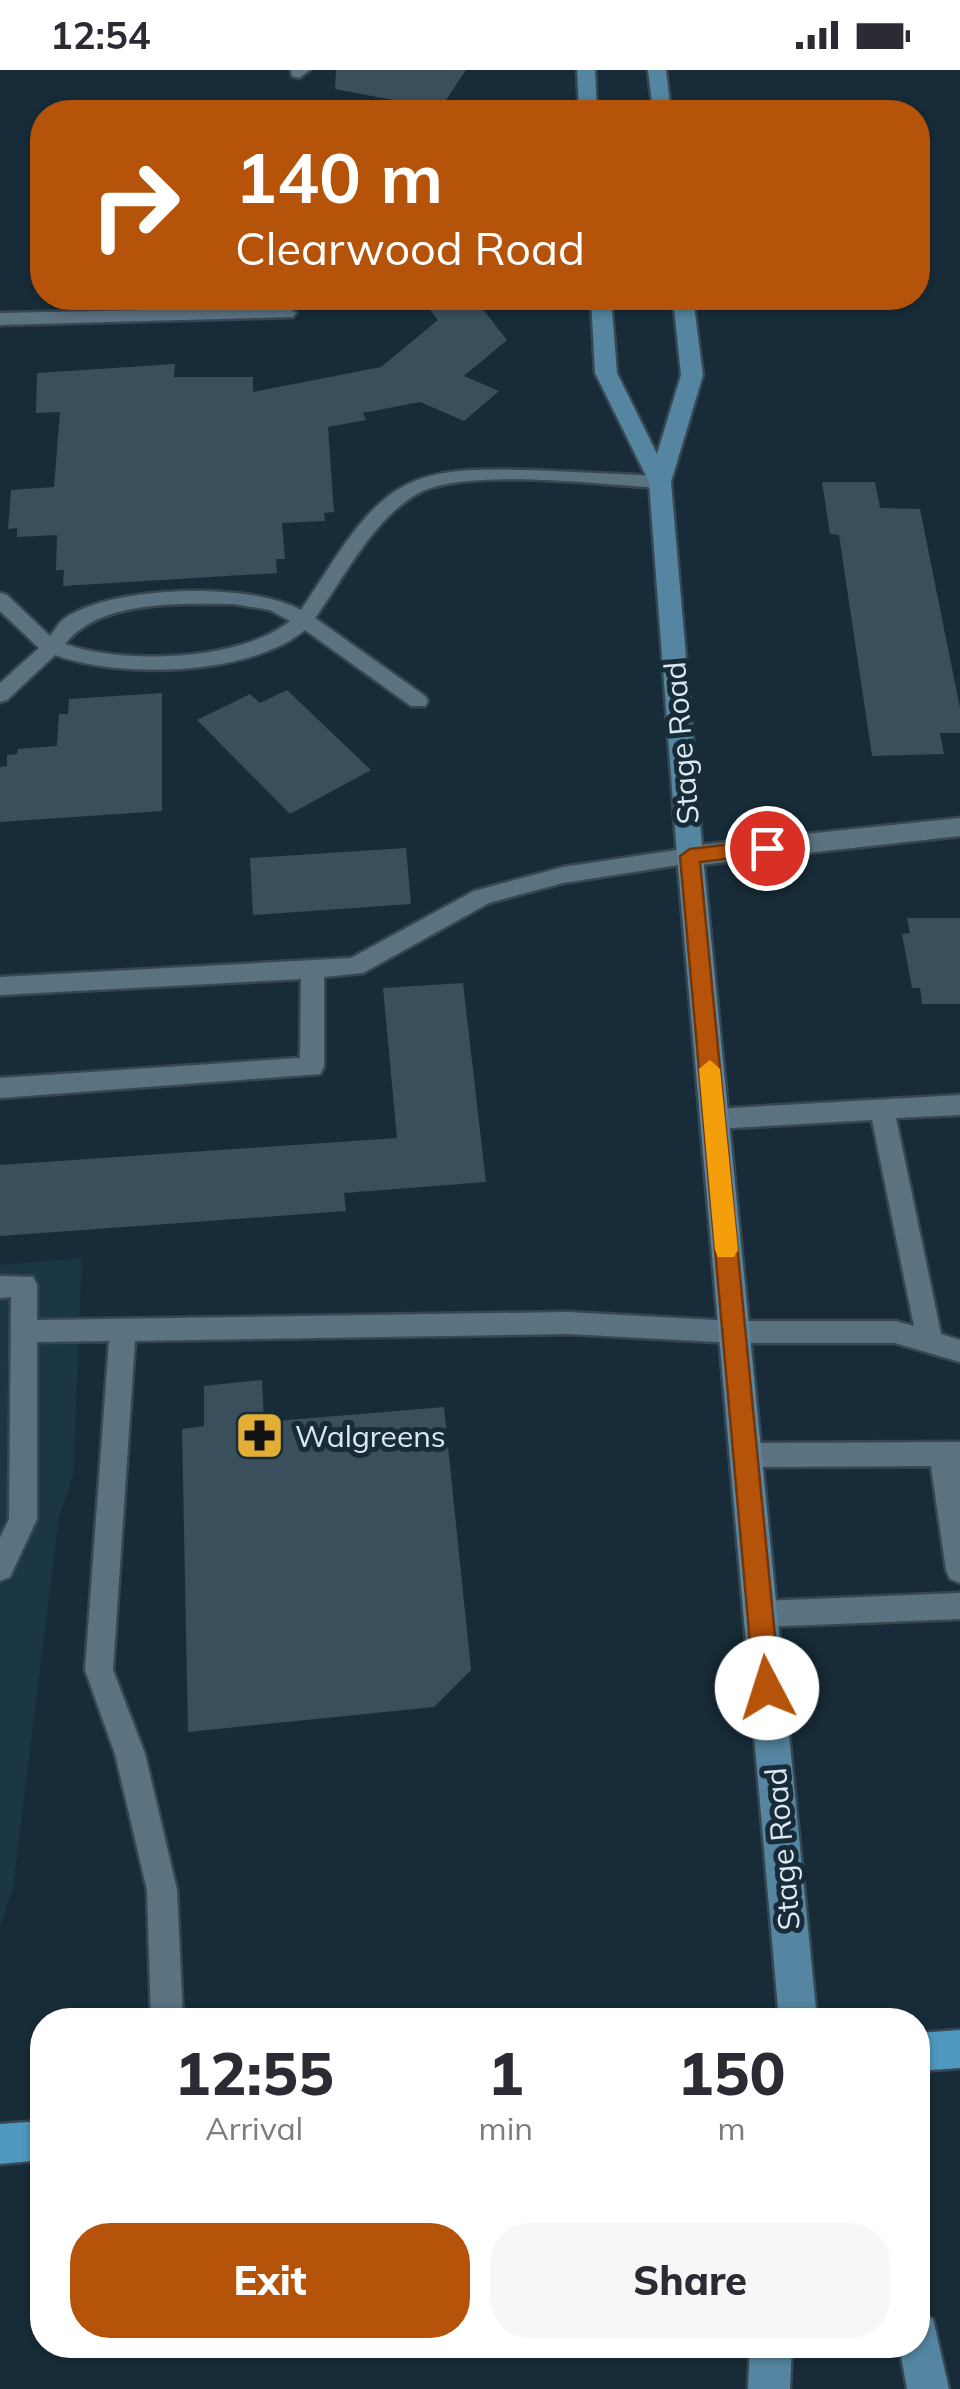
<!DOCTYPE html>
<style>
:root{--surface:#fff;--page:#f7f7f7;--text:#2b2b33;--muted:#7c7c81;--accent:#b45309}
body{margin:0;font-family:Mulish,sans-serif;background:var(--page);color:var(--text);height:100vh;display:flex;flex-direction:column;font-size:38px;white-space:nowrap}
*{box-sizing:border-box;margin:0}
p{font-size:32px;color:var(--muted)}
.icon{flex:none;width:55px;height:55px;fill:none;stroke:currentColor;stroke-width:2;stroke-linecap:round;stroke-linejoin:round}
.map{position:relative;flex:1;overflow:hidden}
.drawer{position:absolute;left:30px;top:1938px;width:900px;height:350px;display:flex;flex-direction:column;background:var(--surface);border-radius:40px;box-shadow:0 2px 8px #0004}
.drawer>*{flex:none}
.banner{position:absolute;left:30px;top:30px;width:900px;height:210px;border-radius:40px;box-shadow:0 2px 8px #0004;background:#b45309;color:#fff;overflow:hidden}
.pin{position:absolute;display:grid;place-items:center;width:85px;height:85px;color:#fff;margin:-42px;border:5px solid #fff;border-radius:50%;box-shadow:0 2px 10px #0007}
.me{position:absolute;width:110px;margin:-55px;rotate:355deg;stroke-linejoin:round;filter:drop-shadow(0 0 8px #0008)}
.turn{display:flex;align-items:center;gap:35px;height:210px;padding:0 40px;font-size:45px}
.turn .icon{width:130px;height:130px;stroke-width:2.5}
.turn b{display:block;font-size:70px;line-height:85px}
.eta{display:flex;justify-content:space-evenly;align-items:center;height:170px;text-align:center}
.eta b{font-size:60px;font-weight:800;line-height:70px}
.action{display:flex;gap:20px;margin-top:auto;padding:20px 40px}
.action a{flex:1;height:115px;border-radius:40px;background:var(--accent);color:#fff;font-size:40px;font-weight:800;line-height:115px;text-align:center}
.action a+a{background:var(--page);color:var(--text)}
.status{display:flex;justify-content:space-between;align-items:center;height:70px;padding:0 50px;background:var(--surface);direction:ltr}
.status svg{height:28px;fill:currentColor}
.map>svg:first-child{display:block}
.built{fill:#1b3746}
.building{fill:#394f5c}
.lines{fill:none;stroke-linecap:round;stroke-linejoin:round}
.lane-casing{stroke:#364751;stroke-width:5}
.street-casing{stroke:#364751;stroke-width:5}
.secondary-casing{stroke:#364751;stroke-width:5}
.primary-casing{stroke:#364751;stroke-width:5}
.lane{fill:#5b7280;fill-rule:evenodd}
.street{fill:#5b7280;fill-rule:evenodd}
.secondary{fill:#5585a0;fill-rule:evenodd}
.primary{fill:#4f98bf;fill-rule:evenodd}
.route{fill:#b45309;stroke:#753606;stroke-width:2.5}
.slow{fill:#f59e0b}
.labels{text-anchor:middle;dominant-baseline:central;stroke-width:10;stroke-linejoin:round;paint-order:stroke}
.street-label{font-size:30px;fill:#dce9f1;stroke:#172c38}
.poi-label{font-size:30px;fill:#dce9f1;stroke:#172c38;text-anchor:start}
</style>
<div class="status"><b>12:54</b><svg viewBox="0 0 49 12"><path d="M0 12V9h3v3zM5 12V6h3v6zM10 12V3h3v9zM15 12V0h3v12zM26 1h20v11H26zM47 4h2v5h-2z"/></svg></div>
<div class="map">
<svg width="960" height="2319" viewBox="0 0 960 2319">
<rect width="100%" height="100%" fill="#172c38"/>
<path class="built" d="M82 1188 73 1406 59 1446 13 1818 0 1856V1195Z"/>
<g class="building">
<path d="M336 0H466L440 39 335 19Z"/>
<path d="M421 228H474L507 270 464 306 499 321 464 351 420 332 363 343 366 350 328 357 334 442 324 443 325 451 282 453 285 489H276L277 503 63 516 64 500H56L57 465 17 467V458L8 459 11 420 54 417 60 342 36 343 37 303 175 294 174 307H253V322L381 297 438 250Z"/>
<path d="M822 412H875L880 438 920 439 960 638V663H940L944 684 872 686 839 465 830 464Z"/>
<path d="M287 620 371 700 290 744 197 650 250 624 260 633Z"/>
<path d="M162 623V741L0 752V697L7 696V685L17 684 18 679 57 676 59 644H68L69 629Z"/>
<path d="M406 778 411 834 253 845 250 788Z"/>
<path d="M907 848H960V934H922L920 918H912L902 864 910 863Z"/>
<path d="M463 913 486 1112 344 1123 346 1141 0 1166V1095L397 1068 383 918Z"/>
<path d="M262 1310 264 1352 444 1337 471 1600 434 1637 188 1662 182 1359 204 1356V1316Z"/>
</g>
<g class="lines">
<defs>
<g id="lane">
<path d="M530 400 660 406 669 412 660 418C603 415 464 397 417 424 372 450 344 508 315 548L425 626 428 631 425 636H411L305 560C249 606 121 609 55 585L7 630 0 632V613L39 578 0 541V523L7 525 50 566C54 561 59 552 65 548 114 515 250 512 301 540 330 499 360 438 406 415 443 396 490 400 530 400ZM234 534 270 540 290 551C241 591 124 595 65 574 101 529 181 534 234 534Z"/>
<path d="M690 778 698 780 701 786 698 792 563 813 489 833 363 903 324 907V997L320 1004 0 1028V1008L300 988 301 909 0 925V907L351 888 474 821 563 797Z"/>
<path d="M960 1025V1045L896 1048 941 1264 960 1270V1292L895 1273H734L568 1264 135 1271 113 1600 145 1684 177 1820 183 1950H151L147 1820 115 1684 85 1600 109 1271 37 1272V1449L10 1507 0 1511V1468L9 1449 11 1227 0 1228V1206L33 1207 37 1215V1250L568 1242 734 1251H895L914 1256 872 1050 714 1059 705 1056 702 1049 705 1042 714 1039Z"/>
<path d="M960 1372V1513L950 1509 946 1500 931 1396 746 1397 736 1394 733 1385 736 1376 746 1373Z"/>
<path d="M960 1523V1549L760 1557 750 1553 746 1544 750 1535 760 1531Z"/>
</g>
<g id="street">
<path d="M291 0H310L299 8 292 6Z"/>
<path d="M286 237 296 243 293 247 0 255V243Z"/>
<path d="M960 748V766L690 796 681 793 677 786 681 779 690 776Z"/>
</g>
<g id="secondary">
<path d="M577 0H595L597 42H579Z"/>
<path d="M648 0H666L671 42H653Z"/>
<path d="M591 228H611L617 303 657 384 681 305 673 228H693L703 305 671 412 703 786 817 1950H779L677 786 649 412 595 303Z"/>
<path d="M918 2243 933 2249 949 2319H907L899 2275H918Z"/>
<path d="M750 2275H792L790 2319H748Z"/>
</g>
<g id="primary">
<path d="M960 1960V1998L918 2001V1963Z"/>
<path d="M42 2051V2090L0 2094V2054Z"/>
</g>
</defs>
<use href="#lane" class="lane-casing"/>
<use href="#street" class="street-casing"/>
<use href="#secondary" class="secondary-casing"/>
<use href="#primary" class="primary-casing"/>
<use href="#lane" class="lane"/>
<use href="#street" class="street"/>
<use href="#secondary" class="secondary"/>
<use href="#primary" class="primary"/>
</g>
<path class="route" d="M767 770 774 773V783L700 792 780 1618 776 1626 767 1630 758 1626 754 1618 680 786 690 779Z"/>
<path class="slow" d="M710 990 720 999 738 1180 734 1187H718L715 1180 699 999Z"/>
<defs>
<symbol id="pharmacy-square" viewBox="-11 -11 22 22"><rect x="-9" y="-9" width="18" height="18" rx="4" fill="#e3ae35" stroke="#172c38"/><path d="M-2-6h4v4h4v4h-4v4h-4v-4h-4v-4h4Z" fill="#111"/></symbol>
</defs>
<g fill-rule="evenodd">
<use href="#pharmacy-square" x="232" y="1338" width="55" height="55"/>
</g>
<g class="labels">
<g class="street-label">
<text transform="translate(681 673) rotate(-95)">Stage Road</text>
<text transform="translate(782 1779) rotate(-95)">Stage Road</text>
</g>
<g class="poi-label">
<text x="295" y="1366">Walgreens</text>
</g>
</g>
</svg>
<div class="pin" style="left:767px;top:778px;background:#d93025"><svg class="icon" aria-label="arrive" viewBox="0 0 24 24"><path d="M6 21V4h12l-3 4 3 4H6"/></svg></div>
<svg class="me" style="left:767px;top:1618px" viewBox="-20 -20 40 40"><circle r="19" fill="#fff"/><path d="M0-13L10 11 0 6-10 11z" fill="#b45309"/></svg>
<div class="banner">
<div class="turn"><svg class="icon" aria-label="right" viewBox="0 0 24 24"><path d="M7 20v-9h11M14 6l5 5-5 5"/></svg><div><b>140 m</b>Clearwood Road</div></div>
</div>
<section class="drawer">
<div class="eta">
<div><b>12:55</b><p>Arrival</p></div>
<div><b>1</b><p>min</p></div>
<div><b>150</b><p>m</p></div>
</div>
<div class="action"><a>Exit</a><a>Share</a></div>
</section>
</div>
